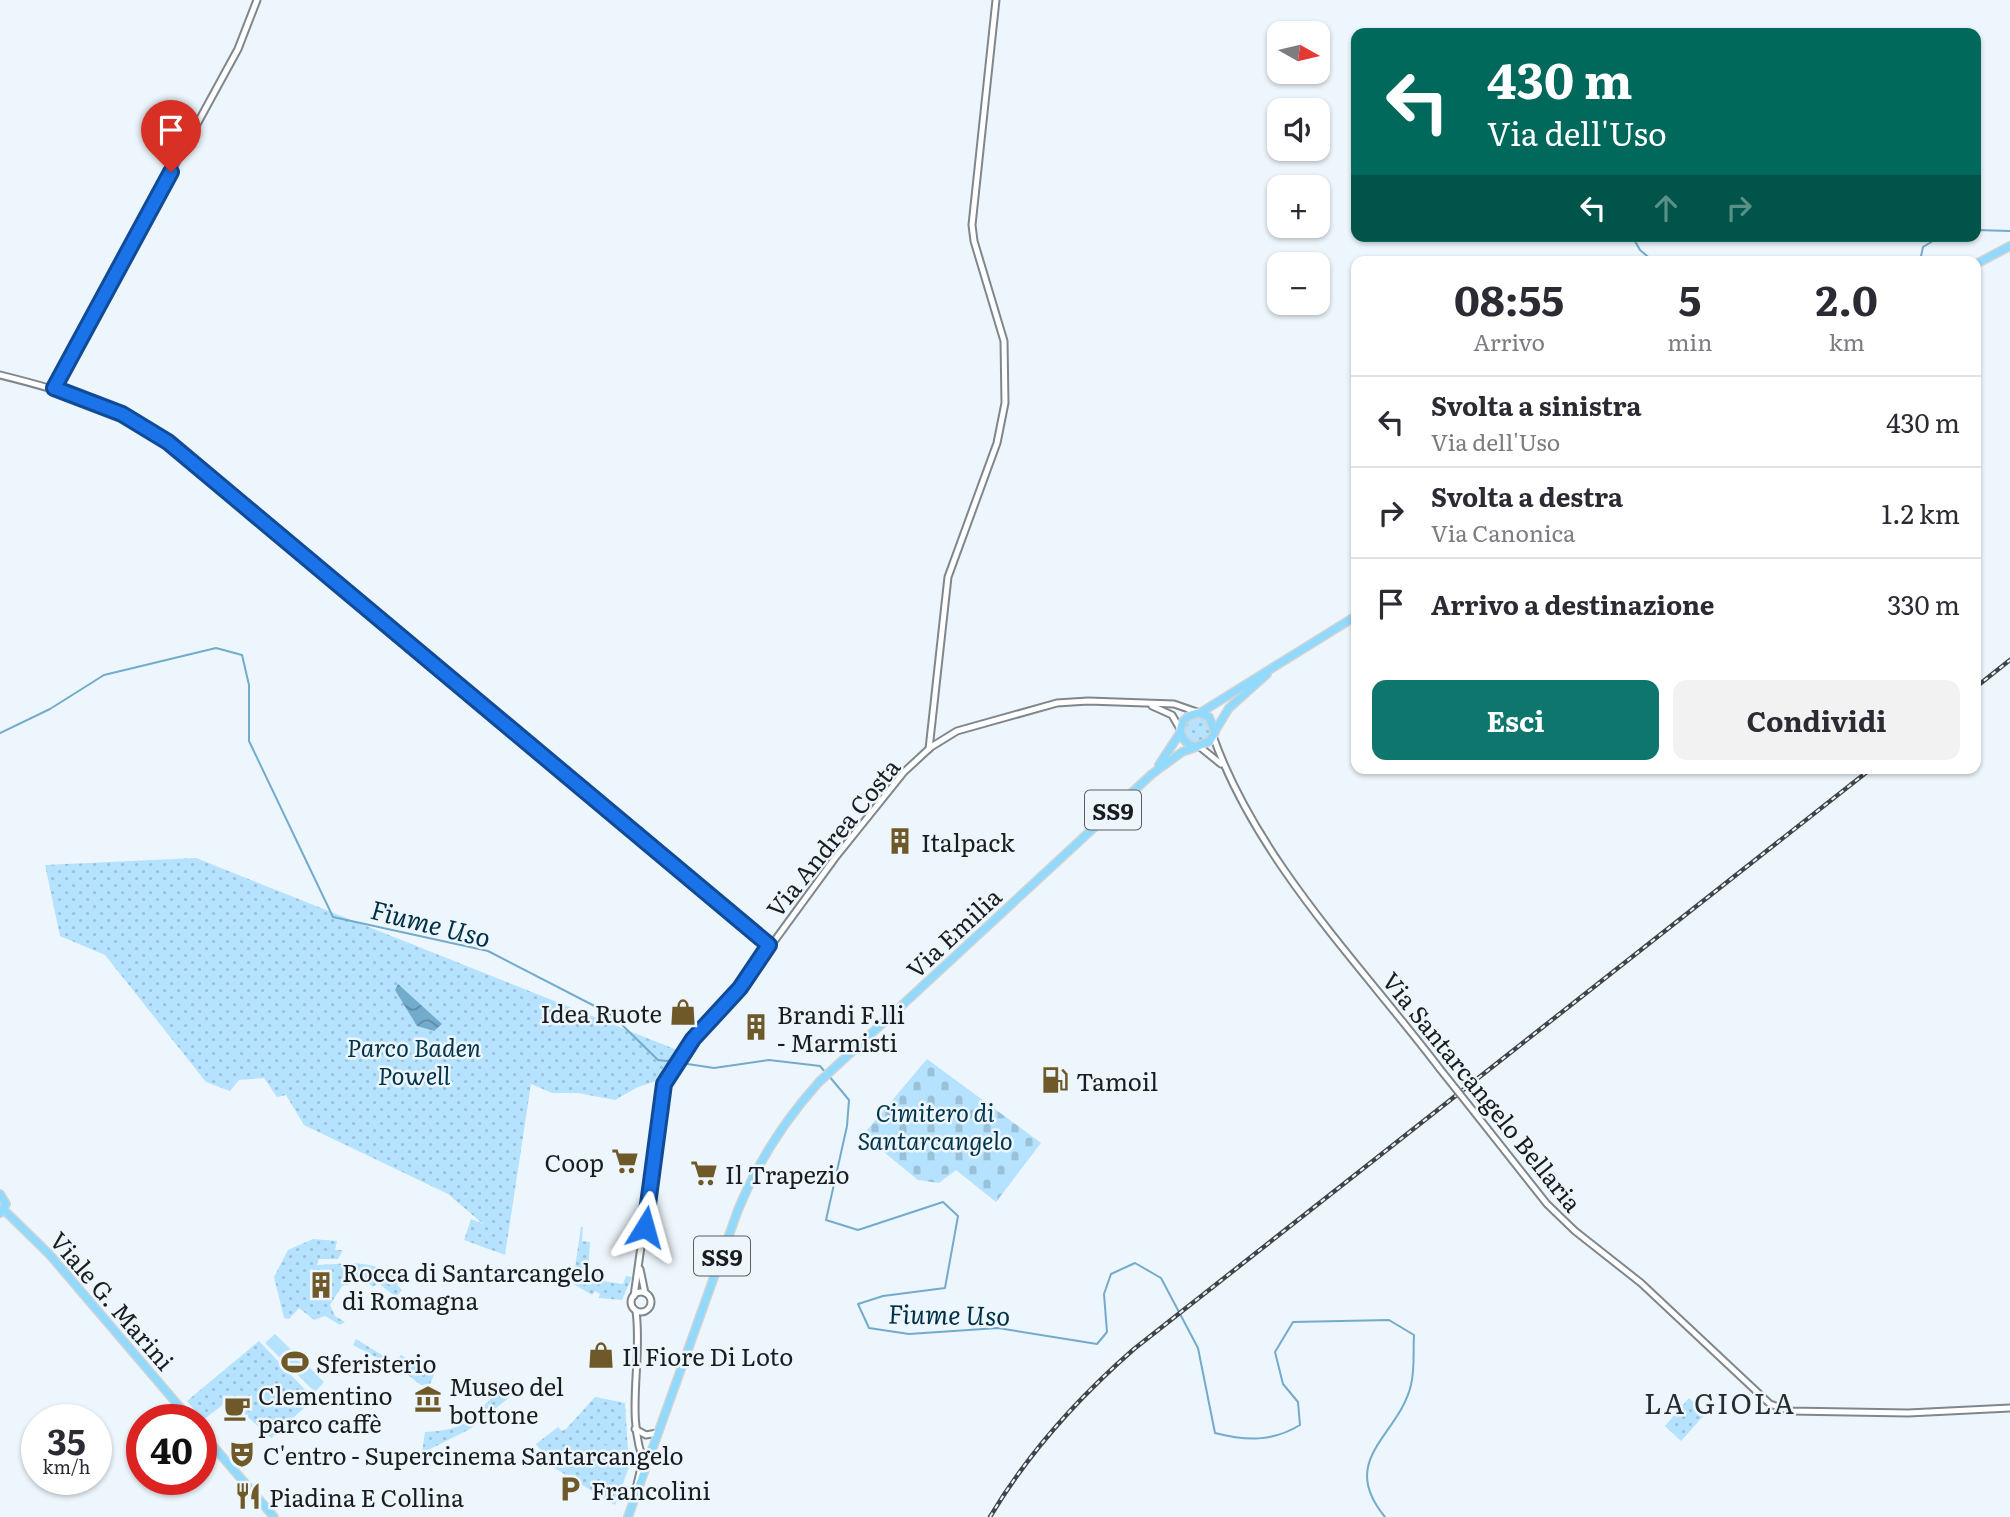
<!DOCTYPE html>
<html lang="it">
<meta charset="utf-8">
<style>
:root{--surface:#fff;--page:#f2f2f3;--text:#2b2b33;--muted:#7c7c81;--line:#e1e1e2;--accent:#0f766e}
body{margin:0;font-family:Literata,serif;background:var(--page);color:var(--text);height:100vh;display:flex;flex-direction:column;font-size:26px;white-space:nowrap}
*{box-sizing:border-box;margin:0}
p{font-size:23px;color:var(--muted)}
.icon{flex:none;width:38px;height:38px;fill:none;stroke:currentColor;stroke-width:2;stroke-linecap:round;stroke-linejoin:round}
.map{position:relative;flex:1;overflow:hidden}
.side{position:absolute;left:1351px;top:256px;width:630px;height:518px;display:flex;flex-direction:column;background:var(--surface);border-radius:14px;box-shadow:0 2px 5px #0004}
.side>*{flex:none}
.banner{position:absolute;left:1351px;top:28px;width:630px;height:214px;border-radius:14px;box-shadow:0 2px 5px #0004;background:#00695c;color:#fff;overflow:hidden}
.needle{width:46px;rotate:98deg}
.tools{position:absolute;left:1267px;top:21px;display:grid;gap:14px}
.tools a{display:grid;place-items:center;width:63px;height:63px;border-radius:14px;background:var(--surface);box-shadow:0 2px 5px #0004;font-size:35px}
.speed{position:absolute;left:21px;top:1404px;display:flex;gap:14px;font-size:35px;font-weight:700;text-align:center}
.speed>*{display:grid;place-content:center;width:91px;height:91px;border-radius:50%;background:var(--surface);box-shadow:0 2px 5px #0004;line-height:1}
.speed small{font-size:18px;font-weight:400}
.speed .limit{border:10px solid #d22;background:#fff;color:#111}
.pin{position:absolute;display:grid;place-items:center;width:60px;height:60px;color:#fff;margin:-72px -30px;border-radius:50% 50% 50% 0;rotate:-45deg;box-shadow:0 0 7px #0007}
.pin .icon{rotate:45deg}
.me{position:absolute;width:77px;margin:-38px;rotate:8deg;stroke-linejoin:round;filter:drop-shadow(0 0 5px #0008)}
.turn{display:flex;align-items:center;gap:24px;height:147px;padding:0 21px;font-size:32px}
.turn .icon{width:91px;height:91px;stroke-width:2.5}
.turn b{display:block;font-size:49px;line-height:60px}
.lanes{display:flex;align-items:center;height:66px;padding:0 21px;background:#0003;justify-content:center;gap:35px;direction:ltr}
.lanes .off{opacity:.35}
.eta{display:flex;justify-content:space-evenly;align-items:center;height:119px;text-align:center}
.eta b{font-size:42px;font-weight:700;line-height:49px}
.button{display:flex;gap:14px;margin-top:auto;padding:14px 21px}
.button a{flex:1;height:80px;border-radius:14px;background:var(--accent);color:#fff;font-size:28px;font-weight:700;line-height:80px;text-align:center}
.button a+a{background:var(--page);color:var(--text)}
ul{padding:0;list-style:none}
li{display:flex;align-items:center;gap:21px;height:91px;padding:0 21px;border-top:2px solid var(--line)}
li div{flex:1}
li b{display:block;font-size:26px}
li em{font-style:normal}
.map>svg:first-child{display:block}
.green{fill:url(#green-dots)}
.cemetery{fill:url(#cemetery-stones)}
.pitch{fill:#b5e2fe}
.water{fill:url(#water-waves)}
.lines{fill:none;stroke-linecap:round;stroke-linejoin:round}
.stream{stroke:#73abcc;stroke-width:2}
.minor-casing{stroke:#7f878c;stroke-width:9}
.major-casing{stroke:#d1d2d2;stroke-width:10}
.minor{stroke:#fff;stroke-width:5}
.major{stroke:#91dafe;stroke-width:7}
.rail-casing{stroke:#404447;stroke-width:4.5}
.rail{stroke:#edf6fc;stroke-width:2;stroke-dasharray:5;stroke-linecap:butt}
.minor-bridge-casing{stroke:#7f878c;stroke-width:9;stroke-linecap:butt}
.minor-bridge{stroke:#fff;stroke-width:5}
.route-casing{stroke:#114b97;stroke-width:18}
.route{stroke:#1a73e8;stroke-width:12}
.labels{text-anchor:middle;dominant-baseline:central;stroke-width:5;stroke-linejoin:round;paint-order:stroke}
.shield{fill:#edf6fc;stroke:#595e61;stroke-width:2}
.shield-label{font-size:23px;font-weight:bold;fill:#1a1d1f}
.street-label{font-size:24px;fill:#1a1d1f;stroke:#edf6fc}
.poi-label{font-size:24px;fill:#1a1d1f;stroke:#edf6fc;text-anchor:start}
.park-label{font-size:24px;font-style:italic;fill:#02344b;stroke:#edf6fc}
.water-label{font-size:26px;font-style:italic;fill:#003047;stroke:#edf6fc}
.quarter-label{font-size:28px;letter-spacing:2px;fill:#262d32;stroke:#edf6fc}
</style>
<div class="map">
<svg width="2010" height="1517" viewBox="0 0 2010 1517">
<defs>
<pattern id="green-dots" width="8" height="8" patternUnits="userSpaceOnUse" patternTransform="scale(1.75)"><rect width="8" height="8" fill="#b5e2fe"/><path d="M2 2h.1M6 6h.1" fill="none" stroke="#9bc1d9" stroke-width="1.8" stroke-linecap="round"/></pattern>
<pattern id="cemetery-stones" width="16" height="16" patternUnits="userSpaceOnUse" patternTransform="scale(1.75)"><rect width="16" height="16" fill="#b5e2fe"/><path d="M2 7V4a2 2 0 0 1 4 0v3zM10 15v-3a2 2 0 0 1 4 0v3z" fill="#9bc1d9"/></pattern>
<pattern id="water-waves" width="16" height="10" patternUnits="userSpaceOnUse" patternTransform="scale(1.75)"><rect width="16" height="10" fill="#73abcc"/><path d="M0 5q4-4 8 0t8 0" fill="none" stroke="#5e8ba5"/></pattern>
</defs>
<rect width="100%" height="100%" fill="#edf6fc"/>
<g class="green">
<circle cx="1197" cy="730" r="13"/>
<path d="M196 858 677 1050 668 1077 638 1087 615 1100 578 1093H552L531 1084 505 1255 464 1240 471 1219 483 1224 448 1194 304 1125 286 1095 277 1097 264 1078 239 1080 230 1091 206 1082 105 955 60 936 45 865Z"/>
<path d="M581 1227H583L582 1241 590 1242 588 1272 603 1276V1281L623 1284 626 1276 632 1277 622 1300 599 1298 600 1294 595 1291 592 1295 565 1279 566 1267 575 1268Z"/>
<path d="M313 1239 337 1241 335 1250H343L338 1259H319L317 1265C353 1264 370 1258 401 1280L397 1285 402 1290 396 1297 378 1283 373 1287 363 1280 342 1286 330 1305 335 1316 345 1322 340 1325 325 1316 314 1320 299 1308 289 1319 284 1318 274 1277 288 1250Z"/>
<path d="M356 1339 395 1363 401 1355 434 1375 430 1384 421 1385 404 1372 353 1345Z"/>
<path d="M259 1341 314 1399 271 1438 229 1400 203 1420 187 1401Z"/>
<path d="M508 1390 516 1392 470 1429 422 1453 425 1432C442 1431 460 1429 473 1417 488 1404 487 1397 508 1390Z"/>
<path d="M595 1397 625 1403 629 1467 615 1505 553 1467 536 1444 558 1427 562 1431 566 1429Z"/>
<path d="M1689 1398 1706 1413 1681 1441 1665 1426Z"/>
</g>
<path class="cemetery" d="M927 1059 1041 1143 996 1202 956 1170 939 1183 918 1180 863 1135Z"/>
<g class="pitch">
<path d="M275 1334 324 1382 315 1392 265 1343Z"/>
<path d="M609 1445 611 1467 596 1468 594 1446Z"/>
</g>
<path class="water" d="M398 984 442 1024 434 1031 417 1026 395 990Z"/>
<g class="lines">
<g class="stream">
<path d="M1976 230 2010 231"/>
<path d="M1632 236 1640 250 1653 261"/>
<path d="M1920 261 1923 247 1941 236"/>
<path d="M0 733 50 709 104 675 216 648 242 655 249 685V741L333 917 488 951 612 1015 658 1060 675 1062"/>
<path d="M681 1063 714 1068 769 1060 820 1066 825 1072"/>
<path d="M829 1076 849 1100 847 1126 826 1220 858 1230 943 1202 958 1216 945 1288 883 1296 858 1304 869 1328 909 1334 998 1328 1097 1344 1107 1332 1104 1294 1111 1274 1135 1263 1161 1278 1198 1348 1215 1433C1246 1441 1272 1442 1300 1425L1298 1402 1283 1384 1275 1352 1293 1322 1389 1320 1414 1335C1413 1350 1415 1369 1411 1385 1399 1436 1337 1459 1385 1517"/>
</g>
<defs>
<g id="minor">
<path d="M0 375C61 390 116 406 168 442L769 945"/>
<path d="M53 388 238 49 257 0"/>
<path d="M1152 706 1172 715 1180 729"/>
<path d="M1213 736C1257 861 1361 965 1440 1069"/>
<path d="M1200 747 1221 764"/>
<path d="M929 749 948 577 997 443 1005 403 1004 341 974 241 972 225 996 0"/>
<path d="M1475 1113 1547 1204 1575 1231 1641 1283 1770 1404 1790 1411 1908 1413 2010 1408"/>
<path d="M640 1269 645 1293"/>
<circle cx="641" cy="1302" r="10"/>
<path d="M634 1296 664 1084 693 1039 740 988 835 858 904 772 931 747 957 731 1057 703 1088 701 1174 704 1197 712"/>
<path d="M636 1311C643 1363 624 1417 646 1467"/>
<path d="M635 1429 646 1435 657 1433"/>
<path d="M634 1497 643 1459"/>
</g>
<g id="major">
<path d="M1976 264 2010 246"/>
<path d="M1200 713 1209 717 1215 732 1210 741 1196 747C1173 741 1177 714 1200 713L1356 616"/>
<path d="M1215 731 1229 708 1267 674"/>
<path d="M1159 765 1180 733"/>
<path d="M0 1194 6 1204 0 1213"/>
<path d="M4 1210 50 1255 190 1419"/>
<path d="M201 1432 274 1517"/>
<path d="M628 1517 738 1210C758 1161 784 1121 819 1082L1152 774 1182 752 1196 747"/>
</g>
</defs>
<use href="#minor" class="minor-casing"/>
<use href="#major" class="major-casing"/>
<use href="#minor" class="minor"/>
<use href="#major" class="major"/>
<defs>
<g id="rail">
<path d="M1976 687 2010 660"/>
<path d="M990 1517C1028 1453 1078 1398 1134 1349L1872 768"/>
</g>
</defs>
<use href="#rail" class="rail-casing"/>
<use href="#rail" class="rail"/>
<defs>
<path id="minor-bridge" d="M1440 1069 1475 1113"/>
</defs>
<use href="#minor-bridge" class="minor-bridge-casing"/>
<use href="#minor-bridge" class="minor-bridge"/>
</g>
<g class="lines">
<defs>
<path id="route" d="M171 172 54 388 122 414 168 442 769 945 740 988 693 1039 664 1084 645 1227"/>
</defs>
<use href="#route" class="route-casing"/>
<use href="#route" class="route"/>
</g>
<defs>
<symbol id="building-bare" viewBox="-9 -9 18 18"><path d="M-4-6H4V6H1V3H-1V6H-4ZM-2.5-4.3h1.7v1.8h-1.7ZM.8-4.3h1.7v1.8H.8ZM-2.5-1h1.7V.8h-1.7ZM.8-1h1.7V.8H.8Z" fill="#6f5929" stroke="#edf6fc" stroke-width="2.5" paint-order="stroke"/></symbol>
<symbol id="shop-bare" viewBox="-9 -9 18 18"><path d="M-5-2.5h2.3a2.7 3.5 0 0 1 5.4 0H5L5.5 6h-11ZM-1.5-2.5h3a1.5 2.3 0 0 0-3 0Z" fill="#6f5929" stroke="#edf6fc" stroke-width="2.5" paint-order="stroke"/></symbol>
<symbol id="fuel-bare" viewBox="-9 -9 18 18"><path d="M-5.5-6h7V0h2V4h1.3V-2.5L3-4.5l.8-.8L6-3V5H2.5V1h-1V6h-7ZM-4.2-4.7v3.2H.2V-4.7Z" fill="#6f5929" stroke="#edf6fc" stroke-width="2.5" paint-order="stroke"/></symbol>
<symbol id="supermarket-bare" viewBox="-9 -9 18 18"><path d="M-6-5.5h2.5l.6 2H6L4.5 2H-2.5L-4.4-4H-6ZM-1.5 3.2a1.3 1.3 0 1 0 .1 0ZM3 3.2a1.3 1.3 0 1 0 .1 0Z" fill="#6f5929" stroke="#edf6fc" stroke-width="2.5" paint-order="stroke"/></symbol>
<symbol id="stadium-bare" viewBox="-9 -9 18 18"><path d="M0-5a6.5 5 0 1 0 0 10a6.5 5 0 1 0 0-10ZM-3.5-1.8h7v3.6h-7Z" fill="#6f5929" stroke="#edf6fc" stroke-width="2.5" paint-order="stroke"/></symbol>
<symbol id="museum-bare" viewBox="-9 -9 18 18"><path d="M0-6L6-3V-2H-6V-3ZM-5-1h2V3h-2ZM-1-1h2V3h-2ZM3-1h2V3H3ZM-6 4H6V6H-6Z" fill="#6f5929" stroke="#edf6fc" stroke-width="2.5" paint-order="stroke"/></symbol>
<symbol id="cafe-bare" viewBox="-9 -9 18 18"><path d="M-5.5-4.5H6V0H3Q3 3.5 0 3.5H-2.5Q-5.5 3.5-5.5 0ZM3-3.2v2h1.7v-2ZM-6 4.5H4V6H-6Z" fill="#6f5929" stroke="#edf6fc" stroke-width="2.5" paint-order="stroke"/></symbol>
<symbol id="theatre-bare" viewBox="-9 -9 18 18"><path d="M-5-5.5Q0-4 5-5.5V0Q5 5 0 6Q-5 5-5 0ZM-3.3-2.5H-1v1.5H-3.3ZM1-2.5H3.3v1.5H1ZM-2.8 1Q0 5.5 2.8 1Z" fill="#6f5929" stroke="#edf6fc" stroke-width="2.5" paint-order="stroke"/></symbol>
<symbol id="parking-bare" viewBox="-9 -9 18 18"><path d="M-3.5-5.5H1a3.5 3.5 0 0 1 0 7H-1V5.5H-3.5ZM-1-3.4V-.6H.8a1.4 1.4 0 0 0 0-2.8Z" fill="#6f5929" stroke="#edf6fc" stroke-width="2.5" paint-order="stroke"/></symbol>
<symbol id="restaurant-bare" viewBox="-9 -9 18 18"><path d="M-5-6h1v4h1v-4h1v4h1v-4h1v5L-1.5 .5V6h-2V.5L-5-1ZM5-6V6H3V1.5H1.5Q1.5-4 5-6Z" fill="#6f5929" stroke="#edf6fc" stroke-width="2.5" paint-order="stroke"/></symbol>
</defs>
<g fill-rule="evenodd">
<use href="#building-bare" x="881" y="822" width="38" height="38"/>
<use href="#shop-bare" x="664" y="993" width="38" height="38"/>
<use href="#building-bare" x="737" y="1008" width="38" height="38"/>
<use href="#fuel-bare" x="1036" y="1061" width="38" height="38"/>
<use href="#supermarket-bare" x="606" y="1142" width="38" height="38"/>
<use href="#supermarket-bare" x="685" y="1154" width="38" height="38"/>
<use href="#building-bare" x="302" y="1266" width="38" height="38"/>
<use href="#shop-bare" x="582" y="1336" width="38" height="38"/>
<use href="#stadium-bare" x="276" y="1343" width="38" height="38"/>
<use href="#museum-bare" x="409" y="1380" width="38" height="38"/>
<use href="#cafe-bare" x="218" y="1389" width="38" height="38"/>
<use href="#theatre-bare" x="223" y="1435" width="38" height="38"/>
<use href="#parking-bare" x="551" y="1470" width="38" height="38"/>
<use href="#restaurant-bare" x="229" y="1477" width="38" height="38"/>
</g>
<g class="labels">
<g class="shield">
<rect x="1085" y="790.5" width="56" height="39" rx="5"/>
<rect x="694" y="1236.5" width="56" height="39" rx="5"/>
</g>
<g class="shield-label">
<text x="1113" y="810">SS9</text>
<text x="722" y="1256">SS9</text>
</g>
<g class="street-label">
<text transform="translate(832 837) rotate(-51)">Via Andrea Costa</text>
<text transform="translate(953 932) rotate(-43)">Via Emilia</text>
<text transform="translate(1483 1091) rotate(51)">Via Santarcangelo Bellaria</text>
<text transform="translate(113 1300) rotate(49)">Viale G. Marini</text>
</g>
<g class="poi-label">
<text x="921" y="841">Italpack</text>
<text x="662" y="1012" text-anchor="end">Idea Ruote</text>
<text x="777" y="1013">Brandi F.lli<tspan x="777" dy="28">- Marmisti</tspan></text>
<text x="1076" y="1080">Tamoil</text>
<text x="604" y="1161" text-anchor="end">Coop</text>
<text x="725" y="1173">Il Trapezio</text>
<text x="342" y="1271">Rocca di Santarcangelo<tspan x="342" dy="28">di Romagna</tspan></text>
<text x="622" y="1355">Il Fiore Di Loto</text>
<text x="316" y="1362">Sferisterio</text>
<text x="449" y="1385">Museo del<tspan x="449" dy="28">bottone</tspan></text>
<text x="258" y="1394">Clementino<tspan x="258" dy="28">parco caffè</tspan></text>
<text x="263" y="1454">C'entro - Supercinema Santarcangelo</text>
<text x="591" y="1489">Francolini</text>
<text x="269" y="1496">Piadina E Collina</text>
</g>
<g class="park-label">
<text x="414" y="1046">Parco Baden<tspan x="414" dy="28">Powell</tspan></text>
<text x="935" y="1111">Cimitero di<tspan x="935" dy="28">Santarcangelo</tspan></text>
</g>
<g class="water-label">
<text transform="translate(431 922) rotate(14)">Fiume Uso</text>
<text transform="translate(949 1313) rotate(1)">Fiume Uso</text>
</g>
<g class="quarter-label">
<text x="1720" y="1402">LA GIOLA</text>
</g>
</g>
</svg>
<div class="tools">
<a><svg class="needle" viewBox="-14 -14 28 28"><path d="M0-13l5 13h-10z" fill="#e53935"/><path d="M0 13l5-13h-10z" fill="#7c7c81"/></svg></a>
<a><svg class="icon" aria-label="sound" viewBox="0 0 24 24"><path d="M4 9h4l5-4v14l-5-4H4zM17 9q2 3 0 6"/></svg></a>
<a>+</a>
<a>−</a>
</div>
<div class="speed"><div>35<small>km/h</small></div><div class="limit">40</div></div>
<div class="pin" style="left:171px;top:172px;background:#d93025"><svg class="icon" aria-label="arrive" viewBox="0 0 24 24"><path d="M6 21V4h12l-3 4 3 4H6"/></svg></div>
<svg class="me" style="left:645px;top:1227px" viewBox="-20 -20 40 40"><path d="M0-17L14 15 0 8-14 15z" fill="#1a73e8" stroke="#fff" stroke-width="4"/></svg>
<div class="banner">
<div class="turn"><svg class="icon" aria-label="left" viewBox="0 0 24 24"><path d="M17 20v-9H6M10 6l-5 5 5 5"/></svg><div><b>430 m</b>Via dell'Uso</div></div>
<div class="lanes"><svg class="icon" aria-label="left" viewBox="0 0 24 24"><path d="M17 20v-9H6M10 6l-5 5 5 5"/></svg><svg class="icon off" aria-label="ahead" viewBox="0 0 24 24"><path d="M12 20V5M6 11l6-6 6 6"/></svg><svg class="icon off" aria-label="right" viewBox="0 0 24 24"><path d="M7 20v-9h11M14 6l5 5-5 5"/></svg></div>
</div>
<section class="side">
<div class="eta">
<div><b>08:55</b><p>Arrivo</p></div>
<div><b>5</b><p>min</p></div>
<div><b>2.0</b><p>km</p></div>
</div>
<ul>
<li><svg class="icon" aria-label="left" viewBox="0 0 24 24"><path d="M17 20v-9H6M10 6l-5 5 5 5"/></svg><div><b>Svolta a sinistra</b><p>Via dell'Uso</p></div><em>430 m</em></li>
<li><svg class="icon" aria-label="right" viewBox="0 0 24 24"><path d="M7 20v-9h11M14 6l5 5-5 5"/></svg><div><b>Svolta a destra</b><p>Via Canonica</p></div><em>1.2 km</em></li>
<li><svg class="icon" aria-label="arrive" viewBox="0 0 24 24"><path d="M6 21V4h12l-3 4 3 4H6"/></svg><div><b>Arrivo a destinazione</b></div><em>330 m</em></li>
</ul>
<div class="button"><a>Esci</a><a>Condividi</a></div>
</section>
</div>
